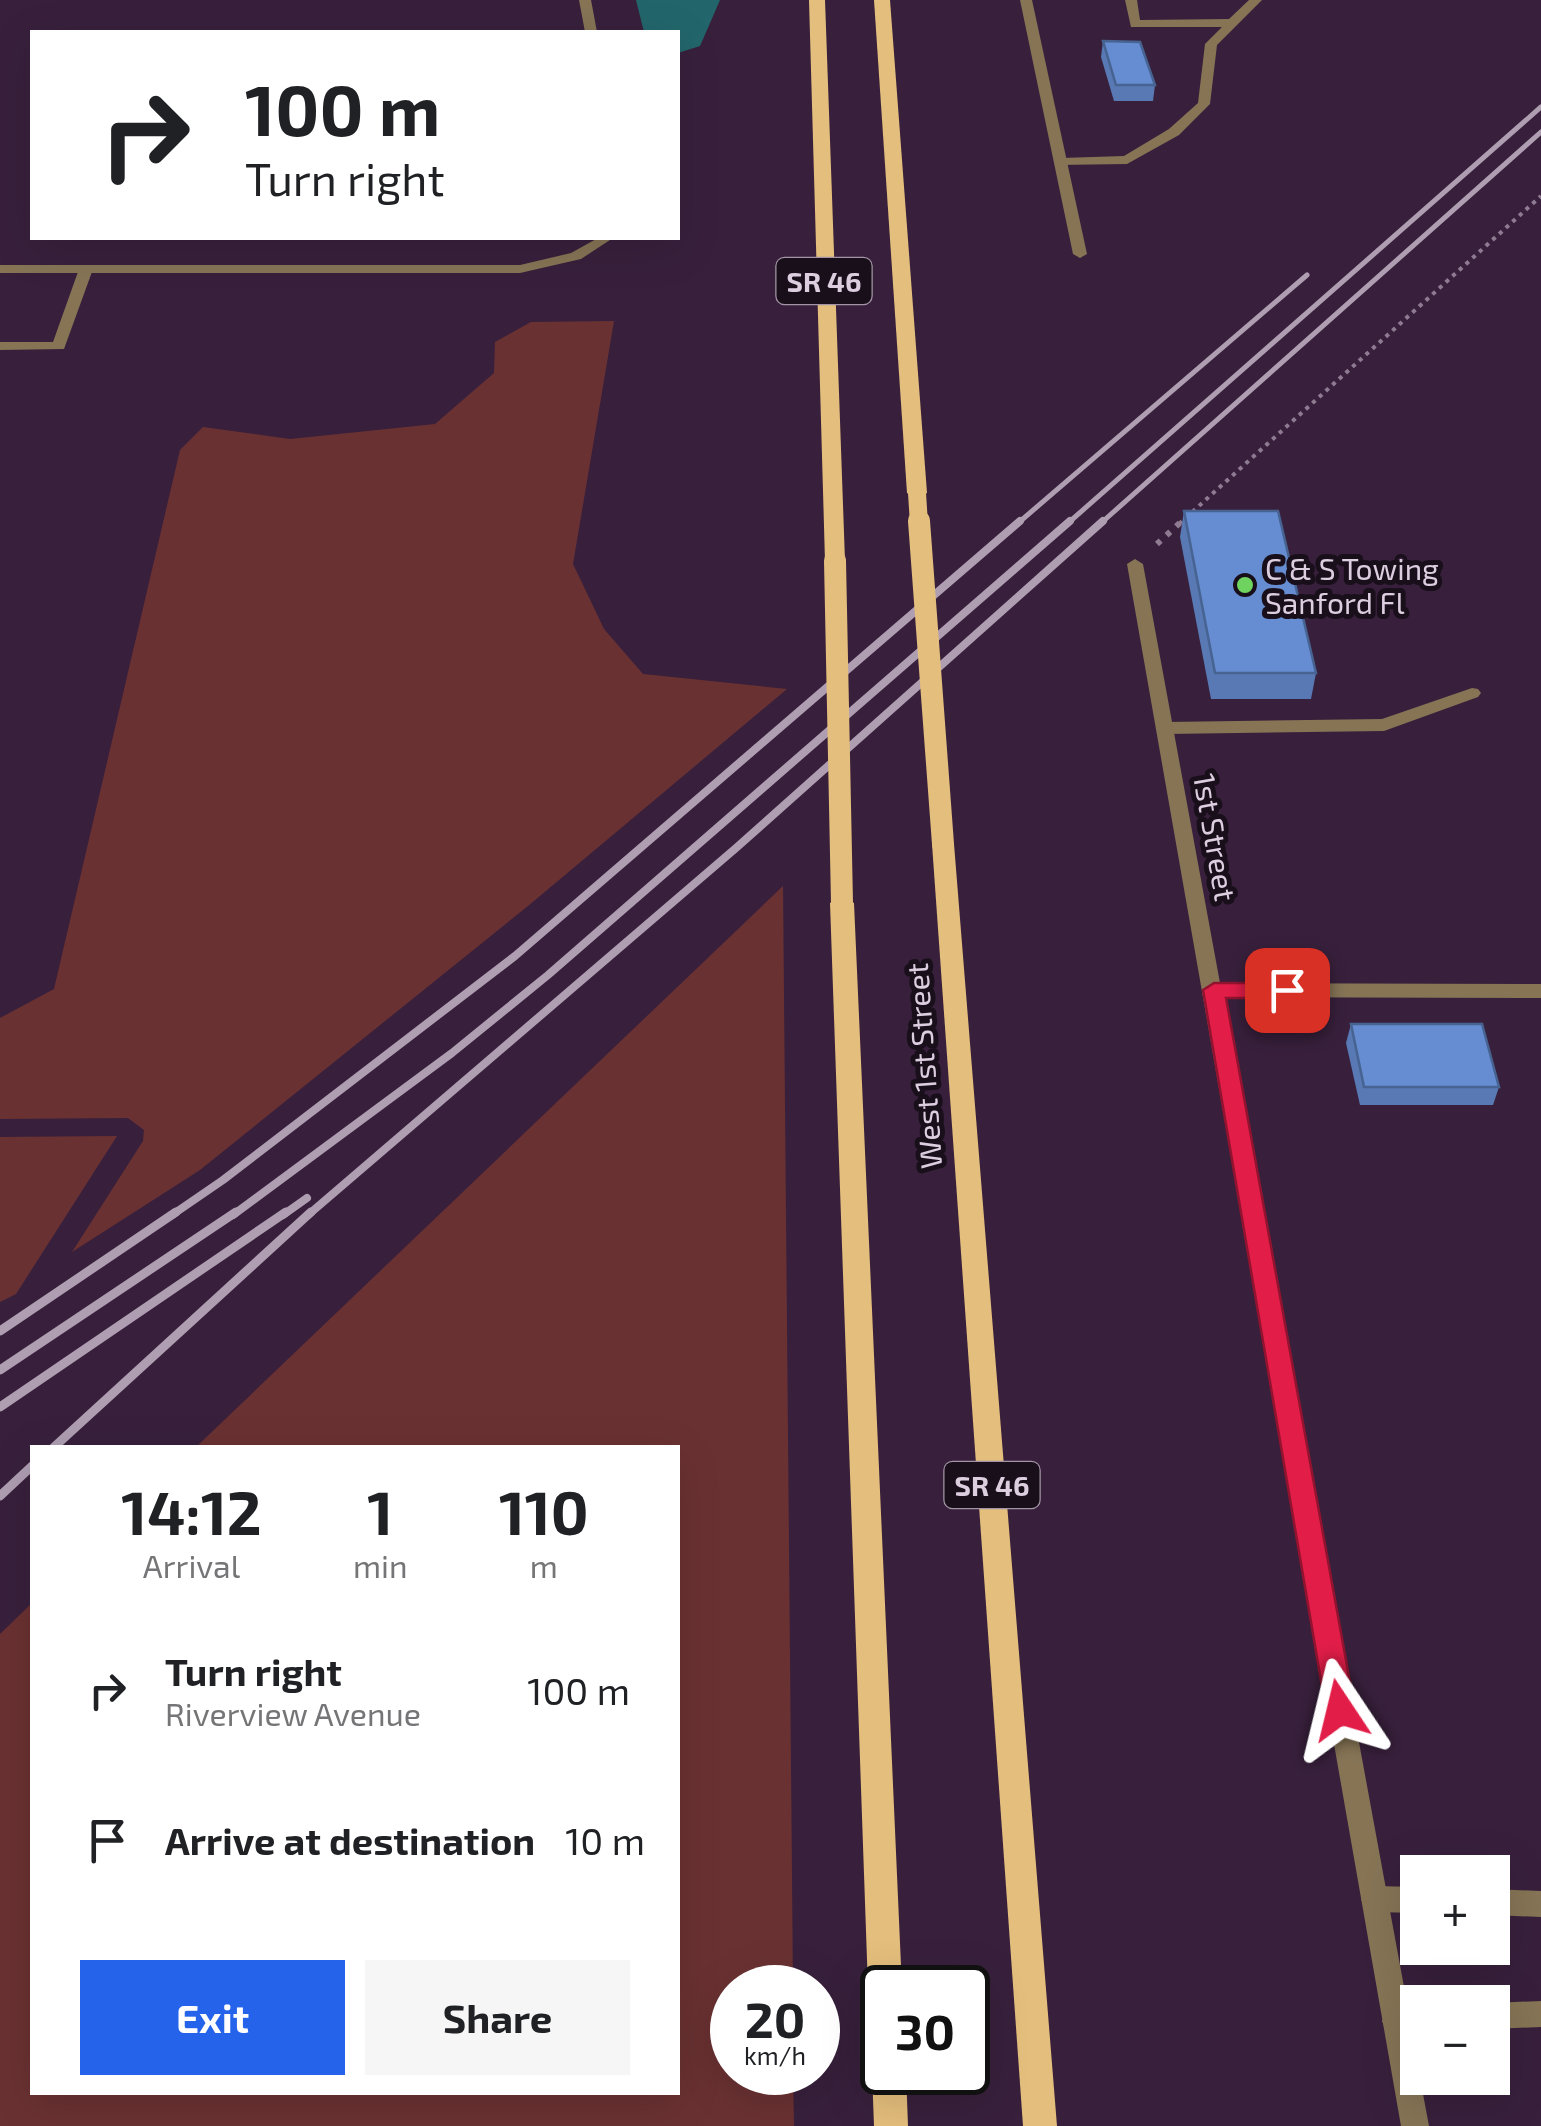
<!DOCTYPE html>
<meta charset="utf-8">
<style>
:root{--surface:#fff;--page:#f6f6f6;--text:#202124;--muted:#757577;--accent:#2563eb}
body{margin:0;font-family:"Exo 2",sans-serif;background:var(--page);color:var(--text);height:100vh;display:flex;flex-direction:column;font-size:38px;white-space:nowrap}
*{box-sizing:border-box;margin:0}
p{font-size:32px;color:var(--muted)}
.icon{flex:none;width:55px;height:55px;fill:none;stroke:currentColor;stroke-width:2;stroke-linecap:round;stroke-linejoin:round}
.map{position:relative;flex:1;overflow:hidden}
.side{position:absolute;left:30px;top:1445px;width:650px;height:650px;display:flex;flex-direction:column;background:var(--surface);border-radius:0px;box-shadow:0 10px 40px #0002}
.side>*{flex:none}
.hud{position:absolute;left:30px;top:30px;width:650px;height:210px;border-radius:0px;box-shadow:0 10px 40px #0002;background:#fff;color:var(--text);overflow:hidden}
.controls{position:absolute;left:1400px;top:1855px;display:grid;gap:20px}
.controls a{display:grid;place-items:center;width:110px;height:110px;border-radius:0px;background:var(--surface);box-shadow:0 10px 40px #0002;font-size:50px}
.speed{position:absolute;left:710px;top:1965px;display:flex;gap:20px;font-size:50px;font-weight:700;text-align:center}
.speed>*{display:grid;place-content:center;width:130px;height:130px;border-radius:50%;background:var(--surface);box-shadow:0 10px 40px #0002;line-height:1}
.speed small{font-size:25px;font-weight:400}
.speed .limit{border:5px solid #111;border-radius:15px;background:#fff;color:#111}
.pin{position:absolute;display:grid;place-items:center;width:85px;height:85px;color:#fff;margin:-42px;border-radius:20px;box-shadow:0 5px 15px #0006}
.me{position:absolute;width:110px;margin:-55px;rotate:350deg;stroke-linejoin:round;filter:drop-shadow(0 0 8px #0008)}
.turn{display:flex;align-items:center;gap:35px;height:210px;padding:0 50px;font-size:45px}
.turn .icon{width:130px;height:130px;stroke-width:2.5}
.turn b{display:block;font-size:70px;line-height:85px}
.eta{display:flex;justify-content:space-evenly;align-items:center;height:170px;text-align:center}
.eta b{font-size:60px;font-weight:700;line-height:70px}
.button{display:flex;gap:20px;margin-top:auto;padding:20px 50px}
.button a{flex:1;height:115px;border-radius:0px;background:var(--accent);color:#fff;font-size:40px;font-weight:700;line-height:115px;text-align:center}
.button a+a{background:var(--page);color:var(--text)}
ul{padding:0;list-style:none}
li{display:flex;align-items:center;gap:30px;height:150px;padding:0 50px}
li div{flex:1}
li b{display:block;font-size:38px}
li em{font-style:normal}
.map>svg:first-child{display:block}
.green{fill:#6a3132}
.water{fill:#22666b}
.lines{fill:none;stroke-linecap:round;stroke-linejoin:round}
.path-far1{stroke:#8e7b92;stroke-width:4;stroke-dasharray:4 5;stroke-linecap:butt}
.path{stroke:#8e7b92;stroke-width:6;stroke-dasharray:5 8;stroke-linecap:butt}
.service{fill:#867455;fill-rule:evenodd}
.minor{fill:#867455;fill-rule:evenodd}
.primary{fill:#e4be7c;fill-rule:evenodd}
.rail-far2{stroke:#af9eb2;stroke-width:5}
.rail-far1{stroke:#af9eb2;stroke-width:8}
.rail{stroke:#af9eb2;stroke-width:9}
.primary-bridge-far1{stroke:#e4be7c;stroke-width:18}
.primary-bridge{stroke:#e4be7c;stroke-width:22}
.wall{fill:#5879b4}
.building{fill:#668dd1;stroke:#476392;stroke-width:2.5}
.route{fill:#e11d48;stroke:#92132f;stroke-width:2.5}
.poi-dot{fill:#6fd360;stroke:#190f1b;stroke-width:4}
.labels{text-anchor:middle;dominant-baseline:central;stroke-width:10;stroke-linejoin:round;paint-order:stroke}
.shield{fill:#190f1b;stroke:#a294a4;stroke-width:2.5}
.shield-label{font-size:28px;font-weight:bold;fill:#dccddf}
.poi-label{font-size:30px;fill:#dccddf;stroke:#190f1b;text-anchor:start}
.street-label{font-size:30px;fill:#dccddf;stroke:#190f1b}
</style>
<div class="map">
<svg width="1541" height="2126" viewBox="0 0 1541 2126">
<rect width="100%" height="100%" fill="#38203c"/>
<g class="green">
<path d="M614 321 573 564 604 629 643 674 787 689 528 906 200 1170 72 1252 143 1141 144 1130 128 1118 0 1119V1018L54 989 180 450 203 427 290 439 435 424 494 373 495 342 531 322Z"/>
<path d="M783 886 793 1987 732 1988V2072L793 2073 794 2126H0V1634L32 1603V2092H678V1448L196 1447Z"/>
<path d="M117 1136 16 1294 0 1302V1137Z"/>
</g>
<path class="water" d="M636 0H720L700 46 678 53V32H644Z"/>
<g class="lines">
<path class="path-far1" d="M1179 524 1541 196"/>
<path class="path" d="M1157 544 1182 521"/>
<g class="service">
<path d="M1125 0H1137L1140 20 1229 19 1249 0H1262L1217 45 1210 104 1179 135 1127 164 1056 165 1054 162 1061 158 1124 156 1169 129 1198 103 1205 44 1222 27H1131Z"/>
<path d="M86 265 93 269 64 349 0 350V342H53L79 269Z"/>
<path d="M1472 688 1478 689 1481 693 1478 697 1384 731 1166 734 1157 728 1166 722 1382 719Z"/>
<path d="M1374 1886 1418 1887V1913L1374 1912 1365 1908 1361 1899 1365 1890Z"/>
<path d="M1492 1889 1541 1891V1917L1492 1915Z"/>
<path d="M1541 2001V2027L1492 2029V2003Z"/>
<path d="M1418 2007V2033L1396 2034 1386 2031 1382 2021 1386 2011Z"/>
</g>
<g class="minor">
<path d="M579 0H591L597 32H585Z"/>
<path d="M1020 0H1032L1087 254 1080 258 1073 254Z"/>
<path d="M598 238H613L581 259 520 273H0V265H520L571 253Z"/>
<path d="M1135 559 1143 564 1220 983 1541 984V998L1222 997 1418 2063V2078H1420L1429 2126H1401L1127 564Z"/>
</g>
<g class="primary">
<path d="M809 0H825L845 561 835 567 825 561Z"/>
<path d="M874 0H890L927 493 917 499 907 493Z"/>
<path d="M943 836 954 844 1057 2126H1023L932 844Z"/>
<path d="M842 895 854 903 902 1988H882V2003L873 2000 868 1988 830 903Z"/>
<path d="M882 2058V2072H906L908 2126H874L872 2072 877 2060Z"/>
</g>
<g class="rail-far2">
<path d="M1017 524 1307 275"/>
<path d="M1067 524 1541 107"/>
<path d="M1100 524 1541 132"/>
</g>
<g class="rail-far1">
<path d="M172 1215 223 1180 515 956 1020 521"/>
<path d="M233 1215 452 1053 548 975 1070 521"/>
<path d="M283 1215 307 1198"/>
<path d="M308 1215 736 848 1103 521"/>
</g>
<g class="rail">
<path d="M0 1331 176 1212"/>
<path d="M0 1370 236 1212"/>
<path d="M0 1407 286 1212"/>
<path d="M53 1448 311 1212"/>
<path d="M0 1496 32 1466"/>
</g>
<path class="primary-bridge-far1" d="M917 493 919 524"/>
<g class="primary-bridge">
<path d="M919 521 943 844"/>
<path d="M835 561 842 903"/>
</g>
</g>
<g class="wall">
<path d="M1103 41 1155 85 1153 101H1114L1101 57Z"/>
<path d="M1184 511 1316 673 1311 699H1211L1180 537Z"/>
<path d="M1351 1024 1499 1087 1493 1105H1360L1346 1043Z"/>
</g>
<g class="building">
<path d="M1103 41 1140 42 1155 85H1116Z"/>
<path d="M1184 511H1278L1316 673H1215Z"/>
<path d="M1351 1024H1482L1499 1087H1364Z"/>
</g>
<path class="route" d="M1214 983H1287L1298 990 1287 998H1226L1355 1710 1350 1719 1340 1722 1331 1719 1326 1710 1203 990Z"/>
<circle class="poi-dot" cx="1245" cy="585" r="10"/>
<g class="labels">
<g class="shield">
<rect x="776.5" y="258" width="95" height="46" rx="8"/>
<rect x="944.5" y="1462" width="95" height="46" rx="8"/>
</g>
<g class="shield-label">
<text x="824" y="281">SR 46</text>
<text x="992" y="1485">SR 46</text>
</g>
<g class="poi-label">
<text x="1265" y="568">C &amp; S Towing<tspan x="1265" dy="34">Sanford Fl</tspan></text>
</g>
<g class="street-label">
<text transform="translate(1216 837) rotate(80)">1st Street</text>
<text transform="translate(923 1066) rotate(-94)">West 1st Street</text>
</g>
</g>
</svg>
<div class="controls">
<a>+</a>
<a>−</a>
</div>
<div class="speed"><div>20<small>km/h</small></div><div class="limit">30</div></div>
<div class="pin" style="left:1287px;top:990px;background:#d93025"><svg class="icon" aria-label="arrive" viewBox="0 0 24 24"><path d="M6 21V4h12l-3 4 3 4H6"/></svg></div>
<svg class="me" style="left:1340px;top:1710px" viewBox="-20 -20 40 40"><path d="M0-17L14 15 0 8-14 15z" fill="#e11d48" stroke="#fff" stroke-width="4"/></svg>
<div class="hud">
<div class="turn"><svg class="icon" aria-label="right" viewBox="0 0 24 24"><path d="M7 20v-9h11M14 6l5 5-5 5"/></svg><div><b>100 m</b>Turn right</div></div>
</div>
<section class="side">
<div class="eta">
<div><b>14:12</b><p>Arrival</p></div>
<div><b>1</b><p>min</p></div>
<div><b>110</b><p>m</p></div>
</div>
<ul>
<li><svg class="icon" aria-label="right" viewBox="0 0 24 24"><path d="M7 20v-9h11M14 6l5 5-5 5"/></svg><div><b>Turn right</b><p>Riverview Avenue</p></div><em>100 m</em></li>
<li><svg class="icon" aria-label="arrive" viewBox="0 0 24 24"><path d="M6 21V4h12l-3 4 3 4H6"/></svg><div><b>Arrive at destination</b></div><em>10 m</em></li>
</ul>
<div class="button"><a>Exit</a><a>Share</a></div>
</section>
</div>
